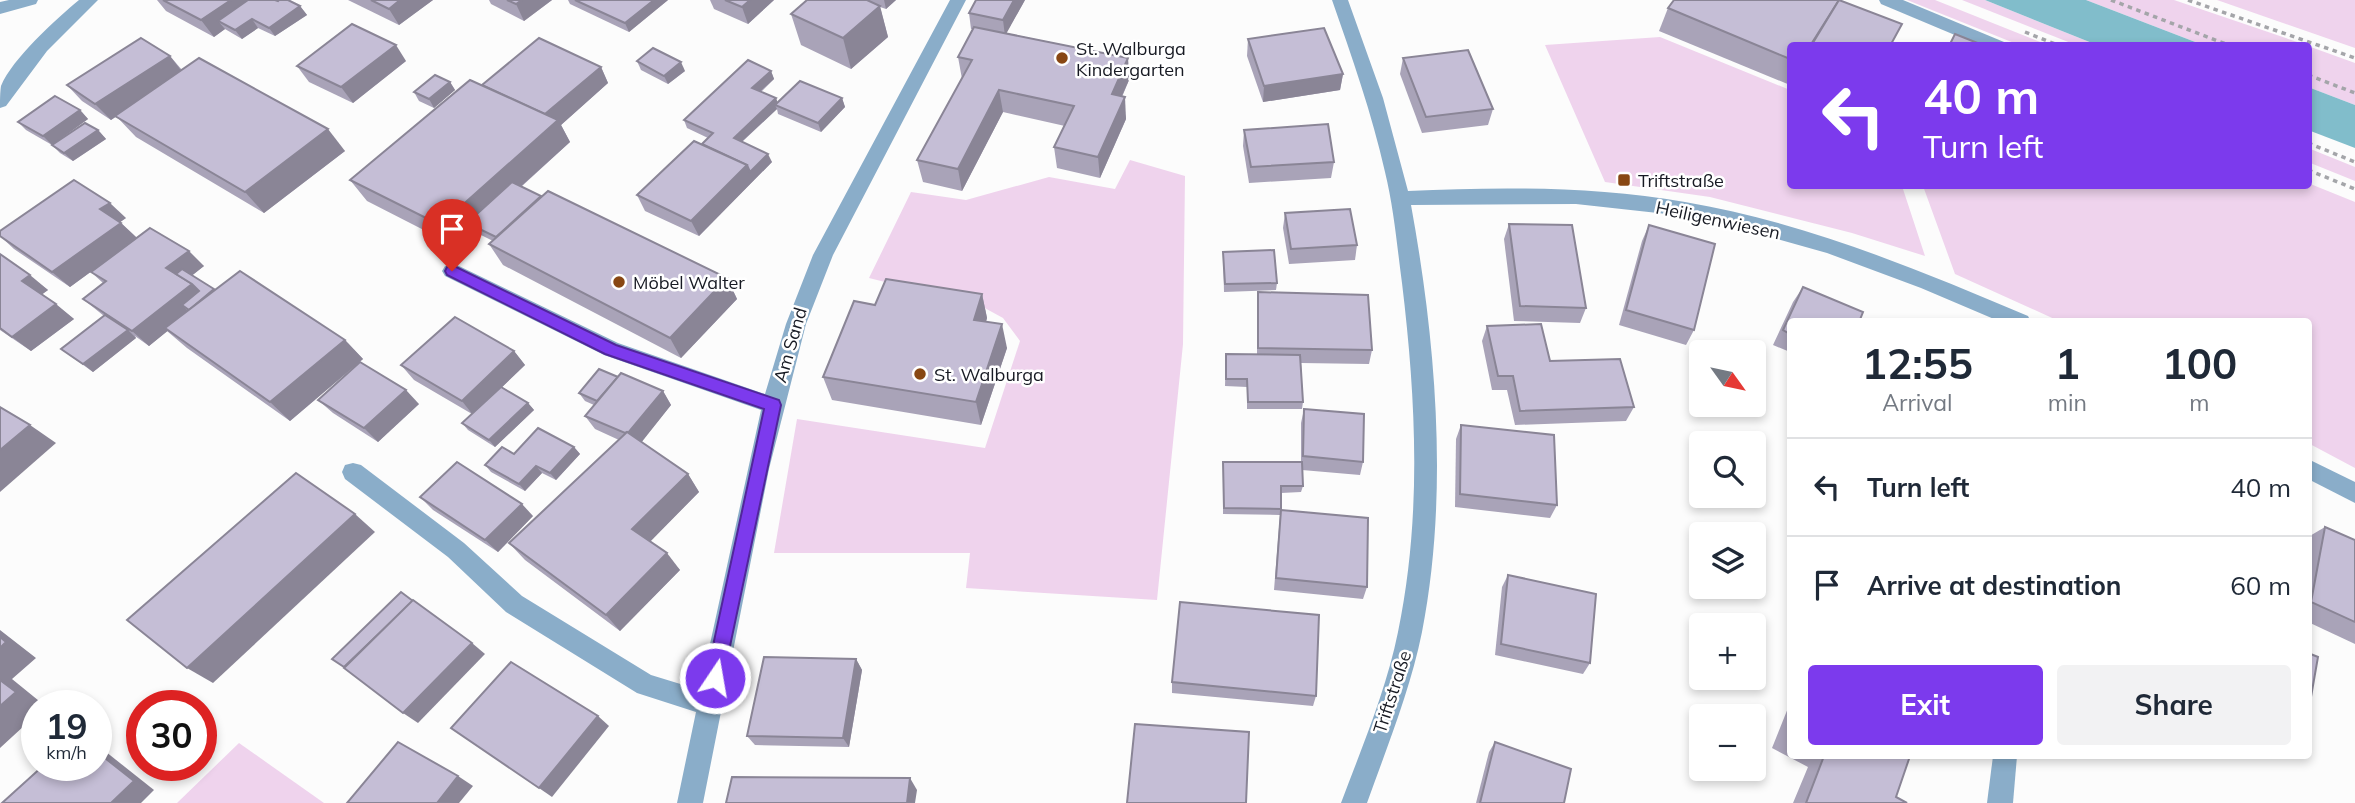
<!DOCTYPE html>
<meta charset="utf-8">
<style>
:root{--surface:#fff;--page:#f2f2f3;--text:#1f2937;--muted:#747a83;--line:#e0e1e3;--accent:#7c3aed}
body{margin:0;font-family:Mulish,sans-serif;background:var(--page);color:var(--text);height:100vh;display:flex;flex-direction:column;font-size:26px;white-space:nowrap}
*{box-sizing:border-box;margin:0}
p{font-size:23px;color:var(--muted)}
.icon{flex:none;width:38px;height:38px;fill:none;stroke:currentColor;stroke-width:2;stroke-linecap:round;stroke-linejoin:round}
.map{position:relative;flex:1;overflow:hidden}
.side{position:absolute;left:1787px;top:318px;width:525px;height:441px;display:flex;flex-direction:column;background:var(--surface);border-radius:7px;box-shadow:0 4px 10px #0003}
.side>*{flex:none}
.banner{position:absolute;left:1787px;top:42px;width:525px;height:147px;border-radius:7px;box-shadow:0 4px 10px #0003;background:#7c3aed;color:#fff;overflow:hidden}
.needle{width:46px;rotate:123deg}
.controls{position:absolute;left:1689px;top:340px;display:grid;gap:14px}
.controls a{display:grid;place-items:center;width:77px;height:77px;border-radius:7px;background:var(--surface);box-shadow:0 4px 10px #0003;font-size:35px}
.speed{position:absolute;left:21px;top:690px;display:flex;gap:14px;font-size:35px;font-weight:700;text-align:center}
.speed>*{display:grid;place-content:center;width:91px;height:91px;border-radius:50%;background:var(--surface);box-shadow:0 4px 10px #0003;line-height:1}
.speed small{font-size:18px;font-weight:400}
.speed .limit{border:10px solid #d22;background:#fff;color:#111}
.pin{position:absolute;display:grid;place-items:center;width:60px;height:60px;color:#fff;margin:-72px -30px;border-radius:50% 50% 50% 0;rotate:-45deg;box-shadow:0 0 7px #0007}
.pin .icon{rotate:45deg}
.me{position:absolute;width:77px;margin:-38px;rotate:12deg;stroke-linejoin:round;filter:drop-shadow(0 0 5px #0008)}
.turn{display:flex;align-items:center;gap:24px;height:147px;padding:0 21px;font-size:32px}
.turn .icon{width:91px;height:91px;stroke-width:2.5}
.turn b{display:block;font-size:49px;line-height:60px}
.eta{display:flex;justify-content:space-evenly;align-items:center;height:119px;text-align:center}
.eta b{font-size:42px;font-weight:700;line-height:49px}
.action{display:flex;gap:14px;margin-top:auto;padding:14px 21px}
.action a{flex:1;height:80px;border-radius:7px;background:var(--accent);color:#fff;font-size:28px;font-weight:700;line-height:80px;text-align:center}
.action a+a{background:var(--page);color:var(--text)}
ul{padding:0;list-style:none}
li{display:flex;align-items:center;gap:21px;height:98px;padding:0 21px;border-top:2px solid var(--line)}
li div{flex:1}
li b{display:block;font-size:26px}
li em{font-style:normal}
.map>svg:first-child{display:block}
.green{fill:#efd3ed}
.water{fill:#81bdcb}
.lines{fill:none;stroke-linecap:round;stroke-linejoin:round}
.path{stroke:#a4a5a9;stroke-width:3.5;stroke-dasharray:4.5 4.5;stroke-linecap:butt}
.minor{fill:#8aadc9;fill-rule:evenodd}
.wall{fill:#a9a3b8}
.shaded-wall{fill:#8a8596}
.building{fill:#c5bed6;stroke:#8a8596;stroke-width:2}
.route{fill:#7c3aed;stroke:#51269a;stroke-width:2}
.poi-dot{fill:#884713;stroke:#fff;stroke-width:2.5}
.labels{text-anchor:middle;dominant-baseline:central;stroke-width:5;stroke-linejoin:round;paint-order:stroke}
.poi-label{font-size:18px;fill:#171a23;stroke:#fff;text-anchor:start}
.street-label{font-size:18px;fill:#171a23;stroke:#fff}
</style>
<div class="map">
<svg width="2355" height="803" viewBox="0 0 2355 803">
<rect width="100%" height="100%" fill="#fcfcfc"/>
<g class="green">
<path d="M1907 0H1935L2048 45H2019Z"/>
<path d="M1962 0H1985L2097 45H2076Z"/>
<path d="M2086 0H2174L2306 45H2203Z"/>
<path d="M2217 0H2355V48Z"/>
<path d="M1660 37 1790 90V186H1902L1925 256 1852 233 1710 197 1605 182 1545 45Z"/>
<path d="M2308 46 2355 63V105L2308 87Z"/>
<path d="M2308 148 2355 167V181L2308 162Z"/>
<path d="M1130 160 1185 176 1183 344 1157 600 966 588 970 553H774L797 419 985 448 1020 341 1003 318 981 306 869 278 911 192 966 200 1049 177 1115 189Z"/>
<path d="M2308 183 2355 202V468L2308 443V322H2061L1955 274 1923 186Z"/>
<path d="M239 743 324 803H177Z"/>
</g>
<g class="water">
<path d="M1985 0H2086L2203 45H2097Z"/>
<path d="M2308 87 2355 105V148L2308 130Z"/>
</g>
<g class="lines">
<g class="path">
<path d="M2111 0 2231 46"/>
<path d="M2188 0 2355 58"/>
<path d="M2025 32 2060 46"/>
<path d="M2308 75 2355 93"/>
<path d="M2308 143 2355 162"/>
<path d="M2308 170 2355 189"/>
</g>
<g class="minor">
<path d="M9 0H38L36 4 0 14V2Z"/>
<path d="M79 0H98L47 51 6 106 0 108C0 102 0 92 1 86 12 59 56 19 79 0Z"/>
<path d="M950 0H966L833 255 806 324 769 469 703 803H677L696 712 637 693 506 612 448 557 345 479 342 472 345 465 353 463 361 465 464 543 522 596 651 675 700 690 761 410 604 355 445 276 442 271 445 266 452 263 459 266 618 343 765 394 786 324 813 255Z"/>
<path d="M1332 0H1348L1383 98 1408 191C1500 187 1593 186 1685 202 1804 222 1917 269 2028 316L2031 322H2001L1921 288 1827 253 1735 227 1685 216 1576 204 1411 205C1436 342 1449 494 1422 632 1410 691 1387 747 1367 803H1341C1362 747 1386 691 1398 632 1422 516 1416 399 1402 283 1397 246 1394 209 1385 172 1372 114 1352 57 1332 0Z"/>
<path d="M1879 0H1903L2004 42 2006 46H1981L1881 4Z"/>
<path d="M2308 459 2355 482V503L2308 479Z"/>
<path d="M1993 756H2017L2013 803H1987Z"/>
</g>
</g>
<g class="wall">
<path d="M157 0H275L300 6 307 15 275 36 258 28 242 39 225 29 214 37 166 11Z"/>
<path d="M348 0H433L399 25Z"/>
<path d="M489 0H552L524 21 491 4Z"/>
<path d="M568 0H668L629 32 570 4Z"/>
<path d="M710 0H774L748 24 714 9Z"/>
<path d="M807 0H896L886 9 880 7 888 37 851 69 801 45 791 14Z"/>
<path d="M1025 0 1006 33 1128 58 1129 80 1122 97 1126 119 1100 178 1057 168 1054 147 1065 126 1003 112 962 191 923 182 917 160 962 79 958 57 973 29H971L969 13Z"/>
<path d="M1668 8 1790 46V85L1659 31Z"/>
<path d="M1248 39 1343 74 1340 90 1263 102 1247 56Z"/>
<path d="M170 56 182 70 345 151 264 213 136 137 116 116 111 120 82 101 67 85Z"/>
<path d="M1403 58 1493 109 1488 125 1422 133 1400 74Z"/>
<path d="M406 61 353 103 309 82 297 66Z"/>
<path d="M637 61 685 71 668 84 641 70Z"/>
<path d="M601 67 608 83 561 125 570 142 521 187 541 196 727 278 737 299 681 358 503 265 489 244 493 241 473 231 455 246 367 201 350 180 482 85Z"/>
<path d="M771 71 774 79 761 92 776 98 777 103 842 98 845 107 821 132 778 114 777 109 742 142 772 162 699 236 645 211 637 195 702 144 708 138 687 128 684 120Z"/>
<path d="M450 82 455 90 434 108 419 101 414 92Z"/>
<path d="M80 110 88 119 52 145 26 130 18 122Z"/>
<path d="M98 130 106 139 73 161 60 153 52 145Z"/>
<path d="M1244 130 1334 162 1331 178 1249 183 1243 146Z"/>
<path d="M1285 213 1357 245 1355 260 1289 264 1283 228Z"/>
<path d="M126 218 120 222 137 238 204 266 192 275 215 290 345 340 363 359 290 421 187 348 167 331 149 346 135 336 136 338 93 372 61 349 104 316 83 299 103 283 91 272 122 249 70 287 14 249 0 236Z"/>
<path d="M1509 224 1586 308 1580 323 1514 321 1504 239Z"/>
<path d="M1649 225 1694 330 1686 345 1619 325 1642 241Z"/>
<path d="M1223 252 1277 283 1276 290 1224 292Z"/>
<path d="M0 254 48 290 42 294 74 319 31 351 0 330Z"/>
<path d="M1803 287 1790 322V352L1773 345 1793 302Z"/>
<path d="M1258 292 1372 350 1369 364 1301 363 1303 402 1302 409H1247V387L1225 386 1226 354H1257V307Z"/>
<path d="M982 294 987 318 986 322 1007 348 981 425 832 400 823 377 875 305Z"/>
<path d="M1487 326 1634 407 1626 421 1515 425 1507 390H1492L1482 341Z"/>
<path d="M514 351 525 365 502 387 528 403 534 410 495 447 468 430 462 423 472 414 414 380 401 365Z"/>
<path d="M618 377 663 391 671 405 641 442 688 474 699 492 650 541 680 570 620 631 525 560 509 543 619 440 595 429 585 416 594 405 585 401 579 393Z"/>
<path d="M318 400 419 404 378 442 333 413Z"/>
<path d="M1304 409 1363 462 1360 475 1302 470 1303 486 1301 492 1281 493V510L1367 587 1363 599 1274 590 1280 515 1223 514V469L1301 462V423Z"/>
<path d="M1461 425 1557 505 1550 518 1455 507 1456 439Z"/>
<path d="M574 447 580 454 556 480 542 473 525 491 491 472 485 465 514 454Z"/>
<path d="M420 497 533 516 498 552 433 510Z"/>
<path d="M2325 527 2355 540V644L2308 622V537Z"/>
<path d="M1508 575 1590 663 1583 674 1495 655 1502 587Z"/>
<path d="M856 659 862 670 849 747 755 745 747 736Z"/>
<path d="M1172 682 1316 696 1313 706 1172 693Z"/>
<path d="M1790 703V756H1910L1896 797 1907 803H1793L1808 767 1772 748Z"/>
<path d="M1495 742 1564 803H1476L1489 752Z"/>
</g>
<g class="shaded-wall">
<path d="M231 0H268L218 21 225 29 214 37 201 20Z"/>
<path d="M400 0H433L399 25 389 9Z"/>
<path d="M522 0H552L524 21 516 4Z"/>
<path d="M654 0H668L629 32 625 23Z"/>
<path d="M750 0H774L748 24 742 7Z"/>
<path d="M884 0H896L886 9Z"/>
<path d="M1014 0H1025L1005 36 1003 20Z"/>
<path d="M300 6 307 15 275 36 269 28Z"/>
<path d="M880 6 888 37 851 69 843 38Z"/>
<path d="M252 19 258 28 242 39 235 30Z"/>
<path d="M396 45 406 61 353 103 341 87Z"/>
<path d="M170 56 183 73 111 120 95 104Z"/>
<path d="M1128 58 1129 80 1113 116 1112 94Z"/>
<path d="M681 62 685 71 668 84 664 76Z"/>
<path d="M601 67 608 83 561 125 570 142 476 227 467 223 473 230 455 246 440 225 542 117Z"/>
<path d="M771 71 774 79 755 96 752 88Z"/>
<path d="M1343 74 1340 90 1263 102 1264 86Z"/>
<path d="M450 82 455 90 434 108 429 99Z"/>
<path d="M999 90 1003 112 962 191 958 169Z"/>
<path d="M1125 97 1126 119 1100 178 1098 157Z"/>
<path d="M776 98 779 106 775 105 777 109 737 146 734 138Z"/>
<path d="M842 98 845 107 821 132 818 123Z"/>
<path d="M80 110 88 119 52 145 43 136Z"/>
<path d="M328 129 345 151 264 213 245 192Z"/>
<path d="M98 130 106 139 73 161 64 153Z"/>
<path d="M768 154 772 162 699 236 691 221 747 165Z"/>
<path d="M110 203 126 218 116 225 100 209Z"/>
<path d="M121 223 137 238 70 287 52 272Z"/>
<path d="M189 251 204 266 184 282 166 268Z"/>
<path d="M30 275 48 290 40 296 22 281Z"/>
<path d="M727 278 737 299 681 358 670 338Z"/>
<path d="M192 284 205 297 189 310 182 305 190 313 149 346 132 331Z"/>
<path d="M982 294 987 318 979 343 974 320Z"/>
<path d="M56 304 74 319 31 351 12 337Z"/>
<path d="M1002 324 1007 348 981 425 976 402Z"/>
<path d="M128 330 136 338 93 372 83 364Z"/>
<path d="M345 340 363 359 290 421 270 402Z"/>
<path d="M514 351 525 365 473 415 462 401Z"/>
<path d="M406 390 419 404 378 442 364 428Z"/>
<path d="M663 391 671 405 637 448 628 434Z"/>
<path d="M528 403 534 410 495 447 489 440Z"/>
<path d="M30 425 56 443 0 492V450Z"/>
<path d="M574 447 580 454 556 480 550 473Z"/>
<path d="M536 466 542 473 525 491 519 484Z"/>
<path d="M688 474 699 492 646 546 632 529Z"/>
<path d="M522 504 533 516 498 552 485 540Z"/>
<path d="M355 514 375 532 213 683 187 668Z"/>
<path d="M667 553 680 570 620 631 606 615Z"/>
<path d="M0 630 36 658 12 679 44 705H37V714L0 748Z"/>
<path d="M472 643 485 654 418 723 403 713Z"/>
<path d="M856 659 862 670 849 747 843 738Z"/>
<path d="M598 716 609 726 552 797 539 788Z"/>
<path d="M96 744 154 790 141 803H111L96 751Z"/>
<path d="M458 776 473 786 459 803H437Z"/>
<path d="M910 778 917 790 915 803H907Z"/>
</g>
<g class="building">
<path d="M163 0H231L201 20Z"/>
<path d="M248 0H275L278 1 279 0H288L300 6 269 28 252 19 235 30 218 21Z"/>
<path d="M371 0H400L389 9Z"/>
<path d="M507 0H522L516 4Z"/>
<path d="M575 0H654L625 23Z"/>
<path d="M725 0H750L742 7Z"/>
<path d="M807 0H867L880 6 843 38 791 14Z"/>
<path d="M976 0H1014L1003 20 969 13Z"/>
<path d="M1674 0H1839L1810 46H1790V59L1668 8Z"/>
<path d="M1839 0 1902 24 1890 46H1811Z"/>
<path d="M352 24 396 45 341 87 297 66Z"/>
<path d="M974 27 1128 58 1112 94 1125 97 1098 157 1054 147 1074 106 999 90 958 169 917 160 972 60 958 57Z"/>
<path d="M1324 28 1343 74 1264 86 1248 39Z"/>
<path d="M1955 34 1985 46H1949Z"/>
<path d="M141 38 170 56 95 104 67 85Z"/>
<path d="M539 38 601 67 545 114 482 85Z"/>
<path d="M653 48 681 62 664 76 637 61Z"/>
<path d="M1468 50 1493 109 1426 117 1403 58Z"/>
<path d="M199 58 328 129 245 192 115 116Z"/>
<path d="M748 60 771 71 752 88 776 98 734 138 768 154 750 172 747 165 702 144 713 133 684 120Z"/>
<path d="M435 75 450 82 429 99 414 92Z"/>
<path d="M470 80 558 120 440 225 350 180Z"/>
<path d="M800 81 842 98 818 123 775 105Z"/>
<path d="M55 96 80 110 43 136 18 122Z"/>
<path d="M85 123 98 130 64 153 52 145Z"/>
<path d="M1328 124 1334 162 1251 167 1244 130Z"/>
<path d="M694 141 747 165 691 221 637 195Z"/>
<path d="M74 180 110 203 100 209 121 223 52 272 0 236V231Z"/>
<path d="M512 182 541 196 496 237 467 223Z"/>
<path d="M548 191 727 278 670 338 489 244Z"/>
<path d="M1350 209 1357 245 1291 249 1285 213Z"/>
<path d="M1509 224 1572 225 1586 308 1520 306Z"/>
<path d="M1649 225 1715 244 1694 330 1626 310Z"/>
<path d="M150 228 189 251 166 268 192 284 132 331 83 299 106 281 91 272Z"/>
<path d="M1274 250 1277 283 1225 284 1223 252Z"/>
<path d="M0 254 30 275 22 281 56 304 12 337 0 328Z"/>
<path d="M182 269 214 289 189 310 182 305 199 291 192 284 176 274Z"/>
<path d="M240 271 345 340 270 402 165 328Z"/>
<path d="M886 279 982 294 974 320 1002 324 976 402 823 377 854 301 875 305Z"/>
<path d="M1803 287 1863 312 1859 322H1790V334L1783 330Z"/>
<path d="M1258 292 1368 295 1372 350 1258 348Z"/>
<path d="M105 315 128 330 83 364 61 349Z"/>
<path d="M455 317 514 351 462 401 401 365Z"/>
<path d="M1541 324 1550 361 1620 359 1634 407 1520 411 1513 376H1498L1487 326Z"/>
<path d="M1226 354 1300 355 1303 402H1248L1247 379H1226Z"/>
<path d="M360 362 406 390 364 428 318 400Z"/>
<path d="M599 369 618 377 597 401 579 393Z"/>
<path d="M621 373 663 391 628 433 627 432 625 433 585 416Z"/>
<path d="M501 387 528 403 489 440 462 423Z"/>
<path d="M0 407 30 425 0 450Z"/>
<path d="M1304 409 1364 414 1363 462 1303 456Z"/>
<path d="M1461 425 1554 435 1557 505 1460 494Z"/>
<path d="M538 428 574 447 550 473 536 466 519 484 485 465 502 447 514 454Z"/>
<path d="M627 432 688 474 632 529 667 553 606 615 509 543Z"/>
<path d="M457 462 522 504 485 540 420 497Z"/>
<path d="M1223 462H1302L1303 486H1281V509L1224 508Z"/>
<path d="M296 473 355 514 187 668 127 620Z"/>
<path d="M1281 510 1368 518 1367 587 1276 578Z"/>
<path d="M2325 527 2355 540V622L2311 602Z"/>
<path d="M1508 575 1596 594 1590 663 1501 644Z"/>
<path d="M401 592 413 601 344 667 332 659Z"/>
<path d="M413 600 472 643 403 713 344 668Z"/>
<path d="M1180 602 1319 615 1316 696 1172 682Z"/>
<path d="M0 637 6 642 0 648Z"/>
<path d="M2308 653 2318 657 2308 714Z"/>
<path d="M764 657 856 659 843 738 747 736Z"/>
<path d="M511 662 598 716 539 788 451 728Z"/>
<path d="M0 680 16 692 0 706Z"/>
<path d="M1135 724 1249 732 1246 803H1127Z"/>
<path d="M398 742 458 776 437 803H347Z"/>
<path d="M1495 742 1571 769 1564 803H1480Z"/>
<path d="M96 751 134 781 111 803H2L44 765H96Z"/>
<path d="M1824 756H1910L1896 797 1907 803H1806Z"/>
<path d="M732 777 910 778 907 803H726Z"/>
</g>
<path class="route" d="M452 265 616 345 779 400 781 405 722 684 715 686 709 684 706 678 764 409 605 354 447 275 445 271 447 267Z"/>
<g class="poi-dot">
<circle cx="1062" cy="58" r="7"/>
<rect x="1617" y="173" width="14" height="14" rx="3.5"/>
<circle cx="619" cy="282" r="7"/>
<circle cx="920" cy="374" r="7"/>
</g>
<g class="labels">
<g class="poi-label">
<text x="1076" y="48">St. Walburga<tspan x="1076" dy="21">Kindergarten</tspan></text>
<text x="1638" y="180">Triftstraße</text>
<text x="633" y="282">Möbel Walter</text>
<text x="934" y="374">St. Walburga</text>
</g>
<g class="street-label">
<text transform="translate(1718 220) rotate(12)">Heiligenwiesen</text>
<text transform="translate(790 345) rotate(-74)">Am Sand</text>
<text transform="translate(1392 692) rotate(-72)">Triftstraße</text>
</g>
</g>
</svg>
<div class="controls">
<a><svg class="needle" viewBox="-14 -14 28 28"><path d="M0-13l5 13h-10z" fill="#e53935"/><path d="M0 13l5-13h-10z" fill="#747a83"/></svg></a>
<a><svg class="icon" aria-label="search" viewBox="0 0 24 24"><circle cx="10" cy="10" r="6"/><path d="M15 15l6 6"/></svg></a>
<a><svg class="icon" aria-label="layers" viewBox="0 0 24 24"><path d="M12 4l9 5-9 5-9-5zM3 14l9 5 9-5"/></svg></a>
<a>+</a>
<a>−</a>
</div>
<div class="speed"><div>19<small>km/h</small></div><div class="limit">30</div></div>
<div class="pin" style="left:452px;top:271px;background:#d93025"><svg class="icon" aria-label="arrive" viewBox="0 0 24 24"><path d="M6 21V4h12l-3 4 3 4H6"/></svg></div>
<svg class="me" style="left:715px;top:678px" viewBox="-20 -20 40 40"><circle r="17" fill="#7c3aed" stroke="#fff" stroke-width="3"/><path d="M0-11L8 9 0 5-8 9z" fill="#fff"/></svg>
<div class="banner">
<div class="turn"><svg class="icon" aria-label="left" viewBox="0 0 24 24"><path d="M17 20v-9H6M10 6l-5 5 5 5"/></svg><div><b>40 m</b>Turn left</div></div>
</div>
<section class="side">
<div class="eta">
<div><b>12:55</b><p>Arrival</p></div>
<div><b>1</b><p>min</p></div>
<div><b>100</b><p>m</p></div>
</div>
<ul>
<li><svg class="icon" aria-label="left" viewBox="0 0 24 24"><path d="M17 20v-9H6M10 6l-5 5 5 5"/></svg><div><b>Turn left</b></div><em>40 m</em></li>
<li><svg class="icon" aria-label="arrive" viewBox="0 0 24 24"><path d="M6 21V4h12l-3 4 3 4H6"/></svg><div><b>Arrive at destination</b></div><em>60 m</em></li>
</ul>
<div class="action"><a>Exit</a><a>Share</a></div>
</section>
</div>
